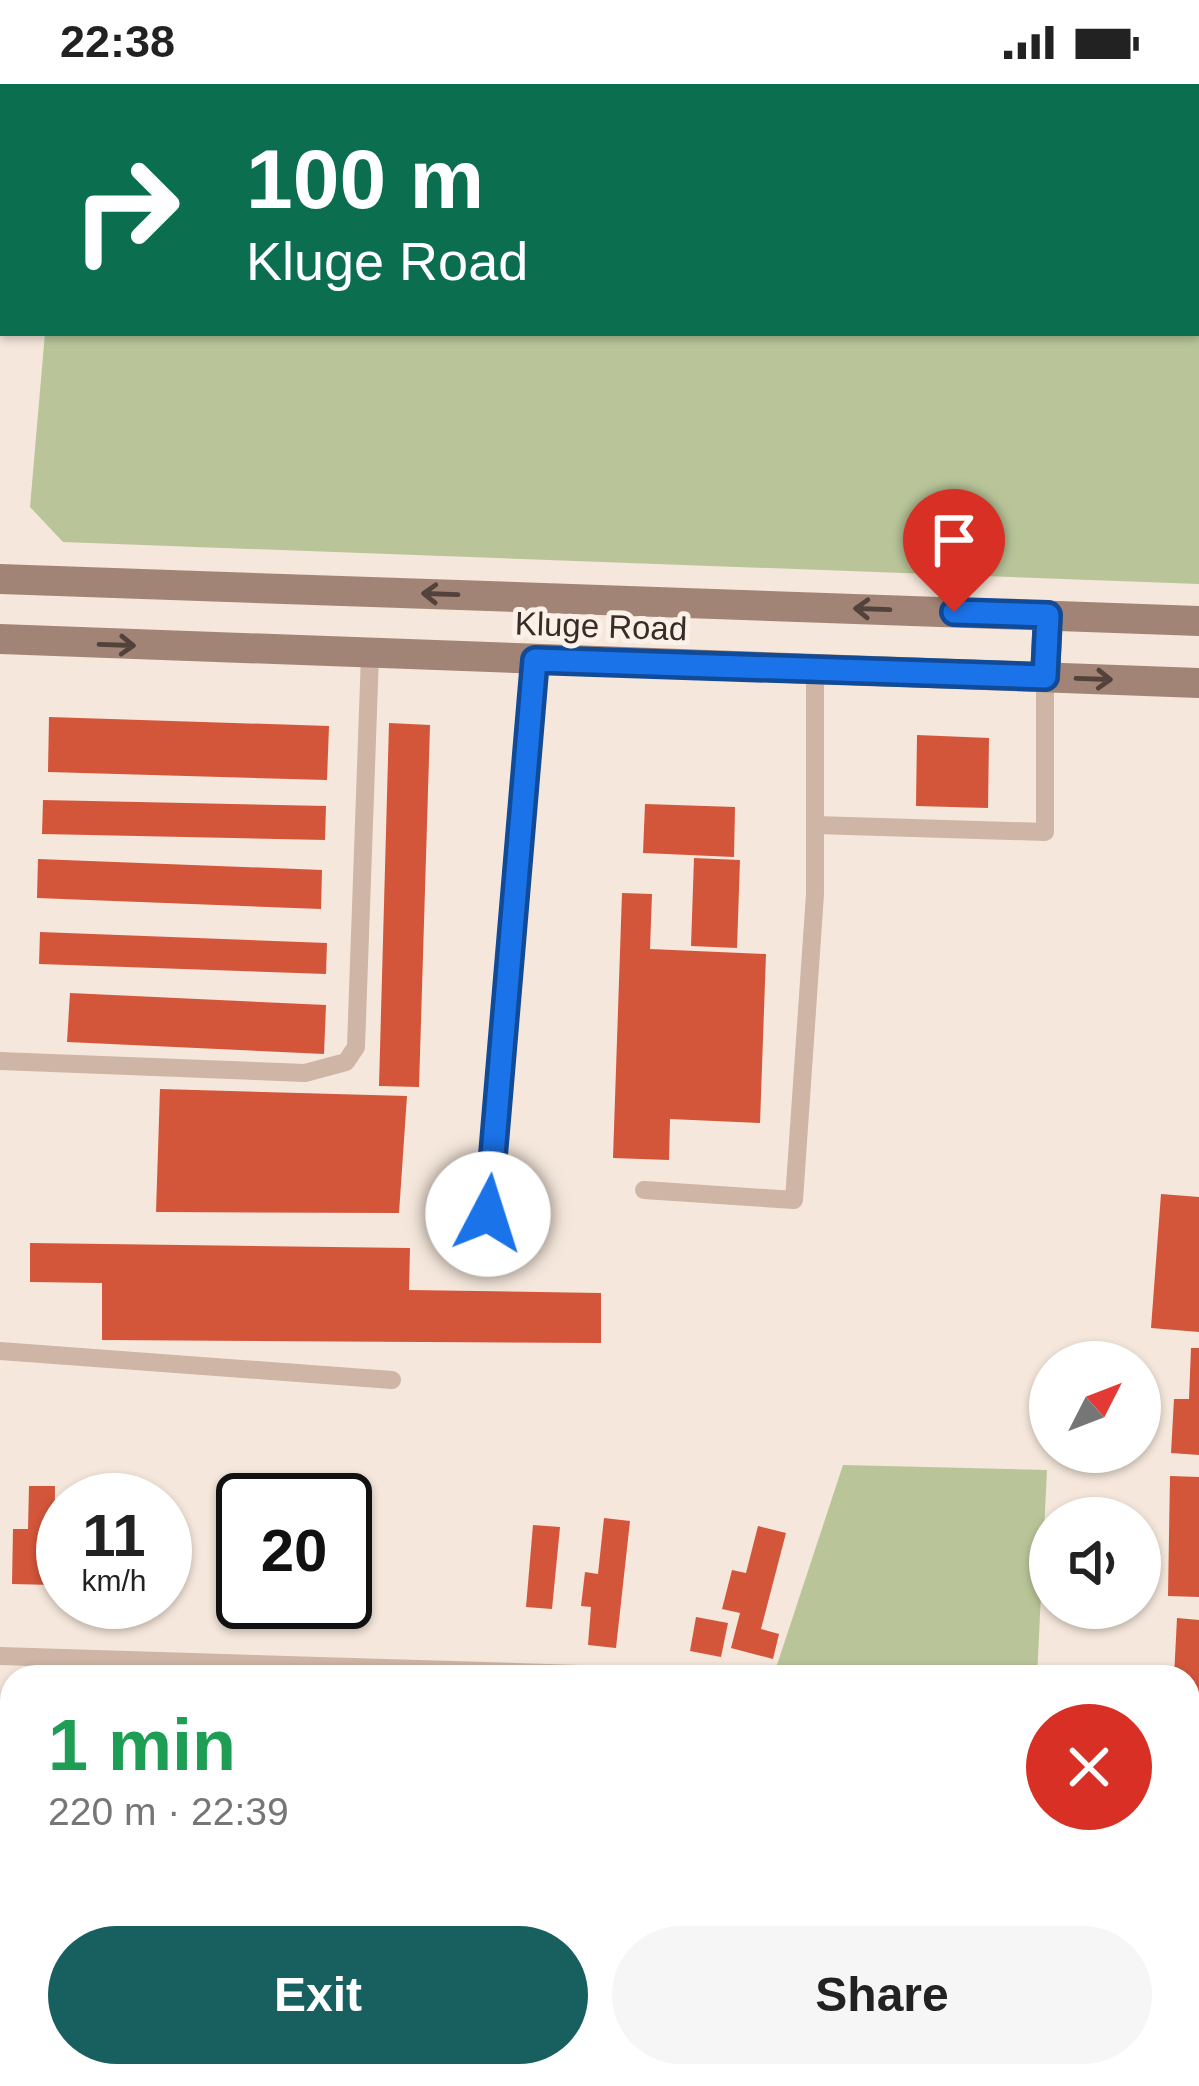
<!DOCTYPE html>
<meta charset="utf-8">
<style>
:root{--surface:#fff;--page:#f6f6f6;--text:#222;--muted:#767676;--accent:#185f60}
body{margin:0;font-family:Arial,sans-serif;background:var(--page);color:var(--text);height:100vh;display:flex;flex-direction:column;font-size:45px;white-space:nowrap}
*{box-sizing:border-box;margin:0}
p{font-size:39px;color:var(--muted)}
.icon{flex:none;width:66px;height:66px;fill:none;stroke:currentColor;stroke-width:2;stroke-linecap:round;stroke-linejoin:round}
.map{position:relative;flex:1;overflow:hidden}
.side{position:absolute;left:0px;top:1581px;width:1200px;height:423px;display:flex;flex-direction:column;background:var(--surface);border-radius:36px 36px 0 0;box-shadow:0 3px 9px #0004}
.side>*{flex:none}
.guide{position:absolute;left:0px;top:0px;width:1200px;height:252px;box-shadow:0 3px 9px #0004;background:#0b6e4f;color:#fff;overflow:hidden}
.needle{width:78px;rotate:48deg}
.buttons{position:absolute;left:1029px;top:1257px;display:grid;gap:24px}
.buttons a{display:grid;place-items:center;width:132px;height:132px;border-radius:50%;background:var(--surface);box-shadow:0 3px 9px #0004;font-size:60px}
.speed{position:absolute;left:36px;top:1389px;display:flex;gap:24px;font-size:60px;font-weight:700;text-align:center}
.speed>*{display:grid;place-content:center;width:156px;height:156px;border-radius:50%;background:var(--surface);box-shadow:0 3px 9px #0004;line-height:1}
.speed small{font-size:30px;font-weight:400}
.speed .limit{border:6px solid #111;border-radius:18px;background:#fff;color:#111}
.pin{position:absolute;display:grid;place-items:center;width:102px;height:102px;color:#fff;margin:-123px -51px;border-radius:50% 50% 50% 0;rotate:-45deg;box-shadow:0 0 12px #0007}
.pin .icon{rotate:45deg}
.me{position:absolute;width:132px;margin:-66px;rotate:5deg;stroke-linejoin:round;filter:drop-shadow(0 0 9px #0008)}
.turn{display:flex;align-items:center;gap:42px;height:252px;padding:0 48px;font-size:54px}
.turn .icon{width:156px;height:156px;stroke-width:2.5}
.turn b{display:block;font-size:84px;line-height:102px}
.round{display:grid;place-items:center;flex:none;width:126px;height:126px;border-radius:63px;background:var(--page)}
.overview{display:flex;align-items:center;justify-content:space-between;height:204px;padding:0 48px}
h1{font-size:72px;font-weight:600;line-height:90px;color:#1e9e55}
.primary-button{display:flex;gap:24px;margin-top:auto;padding:24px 48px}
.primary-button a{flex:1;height:138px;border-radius:72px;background:var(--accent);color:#fff;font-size:48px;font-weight:600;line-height:138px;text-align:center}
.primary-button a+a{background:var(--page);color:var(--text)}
.status{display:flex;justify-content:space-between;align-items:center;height:84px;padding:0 60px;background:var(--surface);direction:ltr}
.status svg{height:33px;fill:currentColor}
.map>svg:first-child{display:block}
.green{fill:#b9c599}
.building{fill:#d3563a}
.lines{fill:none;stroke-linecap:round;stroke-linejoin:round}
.lane{stroke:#ceb5a5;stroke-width:18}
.secondary{stroke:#a28476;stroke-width:30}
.oneway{stroke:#53423b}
.route-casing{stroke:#114b97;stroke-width:30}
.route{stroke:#1a73e8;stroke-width:21}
.labels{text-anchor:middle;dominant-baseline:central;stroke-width:10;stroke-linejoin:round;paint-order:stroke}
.street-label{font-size:33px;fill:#392c27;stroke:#fcf1e8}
</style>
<div class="status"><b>22:38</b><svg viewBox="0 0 49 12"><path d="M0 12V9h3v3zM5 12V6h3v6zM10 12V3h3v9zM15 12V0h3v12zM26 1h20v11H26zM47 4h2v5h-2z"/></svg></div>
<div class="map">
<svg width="1199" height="2002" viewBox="0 0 1199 2002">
<rect width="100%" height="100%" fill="#f5e7db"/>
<g class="green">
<path d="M65 0H1199V500L63 458 30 423 45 249H1197V3Z"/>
<path d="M843 1381 1047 1386 1037 1593H773Z"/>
<path d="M643 1992H1019V2002H639Z"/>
</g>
<g class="building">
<path d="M49 633 329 642 327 696 48 688Z"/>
<path d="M389 639 430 641 419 1003 379 1002Z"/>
<path d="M917 651 989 654 988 724 916 722Z"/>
<path d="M43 716 326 722 325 756 42 750Z"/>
<path d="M645 720 735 723 734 773 643 769Z"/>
<path d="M694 774 740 776 737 864 691 862Z"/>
<path d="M38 775 322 786 321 825 37 814Z"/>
<path d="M622 809 652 810 650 865 766 870 760 1039 670 1035 669 1076 613 1074Z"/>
<path d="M40 848 327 859 326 890 39 880Z"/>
<path d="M70 909 326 921 324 970 67 958Z"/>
<path d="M160 1005 407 1012 399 1129 156 1128Z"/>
<path d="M1161 1110 1199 1113V1248L1151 1244Z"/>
<path d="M30 1159 410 1164 409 1206 601 1209V1259L102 1256V1199L30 1198Z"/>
<path d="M1191 1264H1199V1371L1171 1369 1174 1315H1189Z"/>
<path d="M1170 1392 1199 1393V1513L1168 1512Z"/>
<path d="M100 1393 123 1397 120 1416H96Z"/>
<path d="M29 1402H55L54 1501 12 1500 13 1445H28Z"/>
<path d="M604 1434 630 1437 616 1564 588 1561 591 1523 581 1522 585 1488 598 1490Z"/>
<path d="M533 1441 560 1443 552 1525 526 1523Z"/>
<path d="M758 1442 786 1449 761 1545 779 1550 773 1575 731 1564 740 1529 722 1525 732 1486 746 1489Z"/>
<path d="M696 1533 728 1539 721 1573 690 1567Z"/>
<path d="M1177 1534 1199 1536V1633H1188V1593H1174Z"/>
<path d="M1188 1656 1199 1657V1775L1188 1774Z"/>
<path d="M1188 1790 1199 1791V1909L1188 1908Z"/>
<path d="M1188 1924 1199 1925V2002H1161L1162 1992H1188Z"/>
</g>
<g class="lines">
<g class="lane">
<path d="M816 741 1045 748V593"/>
<path d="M0 977 305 989 346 978 356 963 370 571"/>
<path d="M644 1106 794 1116 815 810V587"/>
<path d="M488 1130 535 576"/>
<path d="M0 1267 392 1296"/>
<path d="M0 1572 675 1593"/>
<path d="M0 1849H12"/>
<path d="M608 2002 610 1992"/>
</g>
<g class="secondary">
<path d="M15 3V0"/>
<path d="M0 230 3 185"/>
<path d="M0 495 1199 537"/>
<path d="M0 555 1199 599"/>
<path d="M1045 593 1048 531"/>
</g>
</g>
<defs><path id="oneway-shaft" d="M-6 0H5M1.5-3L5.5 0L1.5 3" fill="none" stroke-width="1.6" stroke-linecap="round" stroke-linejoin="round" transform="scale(3)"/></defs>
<g class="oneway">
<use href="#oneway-shaft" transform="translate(440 510) rotate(-178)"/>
<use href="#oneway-shaft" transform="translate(872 525) rotate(-178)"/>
<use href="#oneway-shaft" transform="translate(117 561) rotate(2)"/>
<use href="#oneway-shaft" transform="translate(1094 595) rotate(2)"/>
</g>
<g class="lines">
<defs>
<path id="route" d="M488 1130 535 576 1045 593 1048 531 954 528"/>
</defs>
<use href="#route" class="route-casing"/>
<use href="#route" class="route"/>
</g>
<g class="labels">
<g class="street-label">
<text transform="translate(601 542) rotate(2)">Kluge Road</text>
</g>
</g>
</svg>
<div class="buttons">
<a><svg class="needle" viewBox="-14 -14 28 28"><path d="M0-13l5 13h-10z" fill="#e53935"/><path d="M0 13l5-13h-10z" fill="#767676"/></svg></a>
<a><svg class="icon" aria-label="sound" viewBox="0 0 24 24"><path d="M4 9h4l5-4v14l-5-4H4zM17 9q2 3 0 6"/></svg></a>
</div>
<div class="speed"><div>11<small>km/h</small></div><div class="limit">20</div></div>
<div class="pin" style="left:954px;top:528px;background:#d93025"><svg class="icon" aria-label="arrive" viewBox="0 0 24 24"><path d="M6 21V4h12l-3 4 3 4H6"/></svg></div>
<svg class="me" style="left:488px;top:1130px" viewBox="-20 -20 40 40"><circle r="19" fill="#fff"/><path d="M0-13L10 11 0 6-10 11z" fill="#1a73e8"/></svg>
<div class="guide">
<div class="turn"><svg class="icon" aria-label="right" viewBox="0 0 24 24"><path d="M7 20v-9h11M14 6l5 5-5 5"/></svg><div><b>100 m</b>Kluge Road</div></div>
</div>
<section class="side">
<div class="overview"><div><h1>1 min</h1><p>220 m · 22:39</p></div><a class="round" style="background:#d93025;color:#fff"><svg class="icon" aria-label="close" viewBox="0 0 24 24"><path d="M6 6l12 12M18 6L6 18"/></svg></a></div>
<div class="primary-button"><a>Exit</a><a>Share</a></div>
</section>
</div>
